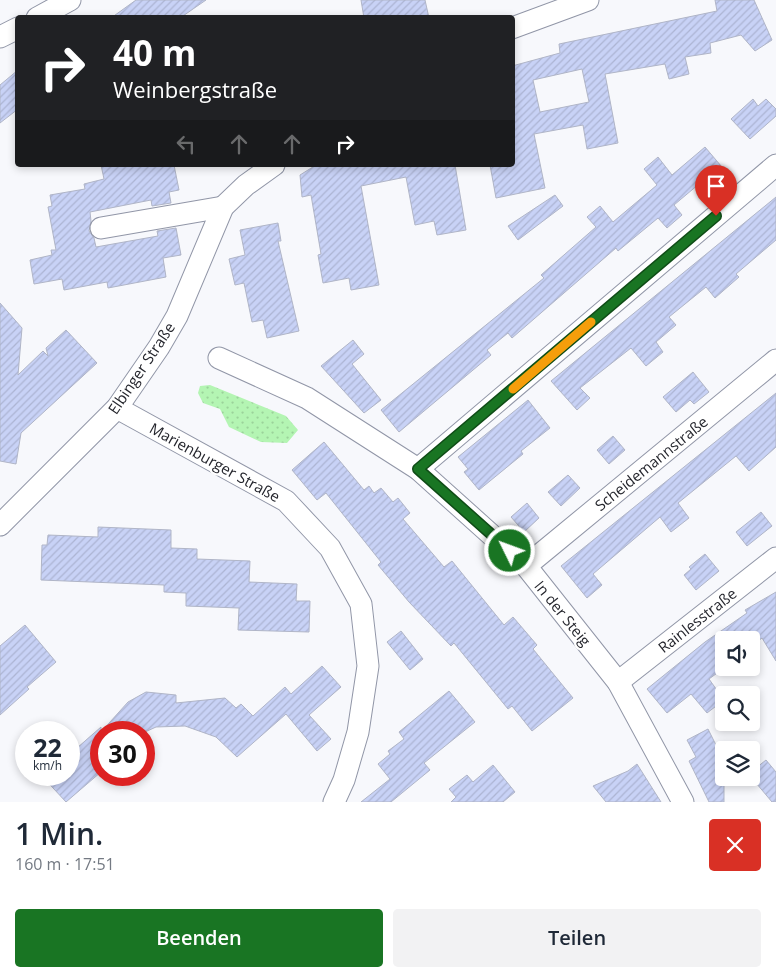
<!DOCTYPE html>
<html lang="de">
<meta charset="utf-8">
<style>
:root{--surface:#fff;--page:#f2f2f3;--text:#1f2937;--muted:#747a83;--accent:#197523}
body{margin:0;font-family:"Open Sans",sans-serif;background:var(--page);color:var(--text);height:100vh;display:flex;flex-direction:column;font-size:19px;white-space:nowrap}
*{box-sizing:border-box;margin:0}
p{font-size:16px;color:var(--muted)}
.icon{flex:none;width:28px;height:28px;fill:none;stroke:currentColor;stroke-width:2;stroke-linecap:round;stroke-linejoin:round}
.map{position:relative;height:802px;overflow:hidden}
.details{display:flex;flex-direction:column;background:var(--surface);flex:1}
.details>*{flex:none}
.top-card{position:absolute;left:15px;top:15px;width:500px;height:152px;border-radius:5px;box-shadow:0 2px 8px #0003;background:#202124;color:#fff;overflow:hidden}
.buttons{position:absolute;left:715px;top:631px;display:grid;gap:10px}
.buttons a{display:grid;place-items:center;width:45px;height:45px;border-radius:5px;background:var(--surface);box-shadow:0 2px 8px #0003;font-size:25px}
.speed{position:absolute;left:15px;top:721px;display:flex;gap:10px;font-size:25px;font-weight:700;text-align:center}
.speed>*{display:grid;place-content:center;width:65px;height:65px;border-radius:50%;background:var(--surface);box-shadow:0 2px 8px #0003;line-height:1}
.speed small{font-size:12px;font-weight:400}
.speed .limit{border:8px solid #d22;background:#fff;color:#111}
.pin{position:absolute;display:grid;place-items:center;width:42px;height:42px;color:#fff;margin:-51px -21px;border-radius:50% 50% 50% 0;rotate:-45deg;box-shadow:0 0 5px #0007}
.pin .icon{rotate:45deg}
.me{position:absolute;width:55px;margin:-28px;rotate:312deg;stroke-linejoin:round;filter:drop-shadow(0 0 4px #0008)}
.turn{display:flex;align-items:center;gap:18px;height:105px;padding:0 15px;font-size:22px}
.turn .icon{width:65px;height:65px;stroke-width:2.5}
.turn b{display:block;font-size:35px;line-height:42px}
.lanes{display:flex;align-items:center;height:48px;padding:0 15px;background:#0003;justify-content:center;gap:25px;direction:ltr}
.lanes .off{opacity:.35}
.round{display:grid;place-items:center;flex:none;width:52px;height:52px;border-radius:5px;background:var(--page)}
.head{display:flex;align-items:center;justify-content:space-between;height:85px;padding:0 15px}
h1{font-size:30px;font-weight:600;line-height:38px}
.primary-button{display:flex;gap:10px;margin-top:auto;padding:10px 15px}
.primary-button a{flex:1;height:58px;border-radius:5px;background:var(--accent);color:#fff;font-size:20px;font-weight:600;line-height:58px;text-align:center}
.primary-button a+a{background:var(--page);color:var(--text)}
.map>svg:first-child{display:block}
.park{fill:url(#park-dots)}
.building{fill:url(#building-hatch);stroke:#b0b5c7;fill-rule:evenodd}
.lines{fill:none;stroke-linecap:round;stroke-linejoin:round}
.minor-casing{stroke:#9196a7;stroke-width:23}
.minor{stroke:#fff;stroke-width:21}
.route-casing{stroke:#104c17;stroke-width:12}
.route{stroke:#197523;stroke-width:9}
.slow{stroke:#f59e0b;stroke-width:9}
.labels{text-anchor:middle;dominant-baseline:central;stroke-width:4.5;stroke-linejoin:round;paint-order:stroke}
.street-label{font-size:15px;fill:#25262d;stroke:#fff}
</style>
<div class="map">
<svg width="776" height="802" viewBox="0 0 776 802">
<defs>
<pattern id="park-dots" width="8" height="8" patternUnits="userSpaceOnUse" patternTransform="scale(1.25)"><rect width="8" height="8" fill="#b4f5b3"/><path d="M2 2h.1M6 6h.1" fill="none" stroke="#9bd29a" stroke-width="1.8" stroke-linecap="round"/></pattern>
<pattern id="building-hatch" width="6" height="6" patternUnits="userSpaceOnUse" patternTransform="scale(1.25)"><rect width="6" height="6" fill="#c8d2f6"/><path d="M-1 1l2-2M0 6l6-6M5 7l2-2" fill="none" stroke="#acb4d3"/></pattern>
</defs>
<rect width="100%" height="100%" fill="#f7f8fc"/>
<path class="park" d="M210 385 286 416 298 430 287 443 261 442 229 427 220 409 203 403 198 393 200 386Z"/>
<g class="building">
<path d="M136 0H206L180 18H111Z"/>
<path d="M361 0H425L429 18H364Z"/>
<path d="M715 0H754L772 40 755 51 741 35 710 43 711 53 685 57 689 74 669 79 665 64 605 74 618 143 587 149 583 125 534 134 545 188 496 198 490 165H512V66L560 53 559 44 717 11ZM582 69 589 102 540 112 533 80Z"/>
<path d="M18 70V109L0 123V85Z"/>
<path d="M753 99 758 106 766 99 776 109V116L750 139 731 119Z"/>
<path d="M705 147 727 173 711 187 705 179 674 205 682 215 667 228 658 218 618 251 616 248 512 338 508 333 487 350 491 355 399 432 381 410 544 278 541 275 596 227 587 217 600 206 613 222 657 185 644 169 658 157 672 175Z"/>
<path d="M101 165H174L179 190 169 192 171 203 152 206 151 200 90 212 91 221 89 231 94 238 96 247 158 236 157 231 176 228 181 255 163 258 166 277 108 288 107 282 64 290 62 279 34 284 30 260 52 255 51 250H56L48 207 52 206 50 195 85 189 84 184 104 179Z"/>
<path d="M316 165H455L466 230 437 235 434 221 415 225 406 177 361 186 379 285 351 290 349 278 323 283 318 255 321 254 311 195 302 197 300 175Z"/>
<path d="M555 195 563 206 518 240 508 226Z"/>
<path d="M776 197V240L736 274 739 277 715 298 706 287 669 317 676 325 656 342 663 352 646 366 631 348 580 388 590 398 577 410 551 381Z"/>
<path d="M278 223 281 241H278L299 331 267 338 263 320 252 322 244 283 235 285 229 259 245 255 240 230Z"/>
<path d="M0 303 22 328 18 375 43 351 48 356 46 348 66 330 97 363 21 433 16 464 0 461Z"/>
<path d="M353 340 364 354 352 364 381 400 364 413 321 366Z"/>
<path d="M693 372 709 392 694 404 690 400 676 412 663 397Z"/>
<path d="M776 393V447L749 471 736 456 678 503 689 518 671 532 660 517 593 574 602 585 587 598 561 566Z"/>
<path d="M528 400 550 428 521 451 523 454 479 490 464 472 468 469 458 457Z"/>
<path d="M613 436 625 450 609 464 597 450Z"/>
<path d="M324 442 364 490 369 486 374 493 381 488 393 502 398 498 410 513 403 519 444 567 452 561 504 625 513 617 537 645 533 649 573 698 532 731 512 706 508 709 454 643 451 646 409 602 378 565 381 562 326 493 317 500 292 470Z"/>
<path d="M568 475 580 488 561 506 548 492Z"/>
<path d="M527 503 539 518 524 532 511 517Z"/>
<path d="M761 512 772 526 747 546 736 532Z"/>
<path d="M98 527 171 530V548L197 549V559L250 561 249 582 297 584 296 601H310L309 632 238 630 239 608 186 606V593L164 592V585L41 580 42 545H47L48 535 98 537Z"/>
<path d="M705 554 719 571 696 590 684 575 691 569 689 567Z"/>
<path d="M776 592V661L762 638 751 646V640H724V668L709 679 724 700 707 713 691 694 667 713 647 689 705 642 747 613 745 610Z"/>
<path d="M25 625 56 662 27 687 29 689 0 715V646Z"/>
<path d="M401 631 423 659 410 670 387 642Z"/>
<path d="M322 666 341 687 309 715 331 739 317 751 286 714 237 757 216 737 185 726 156 727 145 732H101V772L66 802 41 775H69V755L101 727V732L128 702 146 692 176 695V703L225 698 236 708 241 704 253 716 285 687 291 694Z"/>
<path d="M449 691 475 722 424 763 430 770 391 802H361L390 779 378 764 390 754 388 751 404 739 399 732Z"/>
<path d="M708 729 724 761V802H709L689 761 696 757 687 740Z"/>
<path d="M766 760 776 772V802H772L751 777V772Z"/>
<path d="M637 764 661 802H606L593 786 628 771Z"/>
<path d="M493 765 515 792 503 802H451L456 797 449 789 467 775 473 782Z"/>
</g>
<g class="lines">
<defs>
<g id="minor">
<path d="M37 18 70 0"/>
<path d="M512 28 588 0"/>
<path d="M0 37 18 28"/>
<path d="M101 228 223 207"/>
<path d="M219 358 307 398 418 469 526 566 618 682 683 802"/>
<path d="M117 408 286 501 330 548 361 604 368 666 358 732 344 780 334 802"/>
<path d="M418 469 776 165"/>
<path d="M0 525 117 408 159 347 177 316 223 207 246 185 274 165"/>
<path d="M526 566 776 360"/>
<path d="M618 682 776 558"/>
</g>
</defs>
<use href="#minor" class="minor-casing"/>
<use href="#minor" class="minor"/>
</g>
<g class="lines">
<defs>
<path id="route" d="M510 551 418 469 716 216"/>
</defs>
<use href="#route" class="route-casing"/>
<use href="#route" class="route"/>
<path class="slow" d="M513 389 591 322"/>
</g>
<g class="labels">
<g class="street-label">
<text transform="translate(141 368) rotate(-56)">Elbinger Straße</text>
<text transform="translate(215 462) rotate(29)">Marienburger Straße</text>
<text transform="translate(651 463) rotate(-39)">Scheidemannstraße</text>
<text transform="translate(563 613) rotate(51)">In der Steig</text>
<text transform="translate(697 620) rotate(-38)">Rainlesstraße</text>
</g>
</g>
</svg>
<div class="buttons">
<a><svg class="icon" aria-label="sound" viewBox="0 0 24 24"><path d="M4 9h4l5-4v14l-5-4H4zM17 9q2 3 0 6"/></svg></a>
<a><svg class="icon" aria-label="search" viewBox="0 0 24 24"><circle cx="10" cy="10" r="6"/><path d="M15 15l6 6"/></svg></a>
<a><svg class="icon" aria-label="layers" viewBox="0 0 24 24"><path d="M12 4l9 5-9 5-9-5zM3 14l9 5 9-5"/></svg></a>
</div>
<div class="speed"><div>22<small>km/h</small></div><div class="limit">30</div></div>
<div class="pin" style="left:716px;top:216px;background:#d93025"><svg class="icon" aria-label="arrive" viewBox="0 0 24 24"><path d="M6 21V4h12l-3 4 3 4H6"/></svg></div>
<svg class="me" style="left:510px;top:551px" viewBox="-20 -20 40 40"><circle r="17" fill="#197523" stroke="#fff" stroke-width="3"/><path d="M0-11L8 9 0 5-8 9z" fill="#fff"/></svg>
<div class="top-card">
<div class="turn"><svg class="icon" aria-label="right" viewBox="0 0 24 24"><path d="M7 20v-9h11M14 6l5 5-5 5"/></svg><div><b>40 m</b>Weinbergstraße</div></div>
<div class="lanes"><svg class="icon off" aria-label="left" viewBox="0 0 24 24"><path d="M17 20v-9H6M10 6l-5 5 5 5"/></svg><svg class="icon off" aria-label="ahead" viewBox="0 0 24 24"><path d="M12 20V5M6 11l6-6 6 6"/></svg><svg class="icon off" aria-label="ahead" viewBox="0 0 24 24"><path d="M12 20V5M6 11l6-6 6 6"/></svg><svg class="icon" aria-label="right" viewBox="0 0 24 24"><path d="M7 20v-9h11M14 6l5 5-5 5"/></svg></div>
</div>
</div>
<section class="details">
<div class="head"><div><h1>1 Min.</h1><p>160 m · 17:51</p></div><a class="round" style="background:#d93025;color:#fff"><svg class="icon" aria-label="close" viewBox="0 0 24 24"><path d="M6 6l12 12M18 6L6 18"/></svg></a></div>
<div class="primary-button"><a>Beenden</a><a>Teilen</a></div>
</section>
